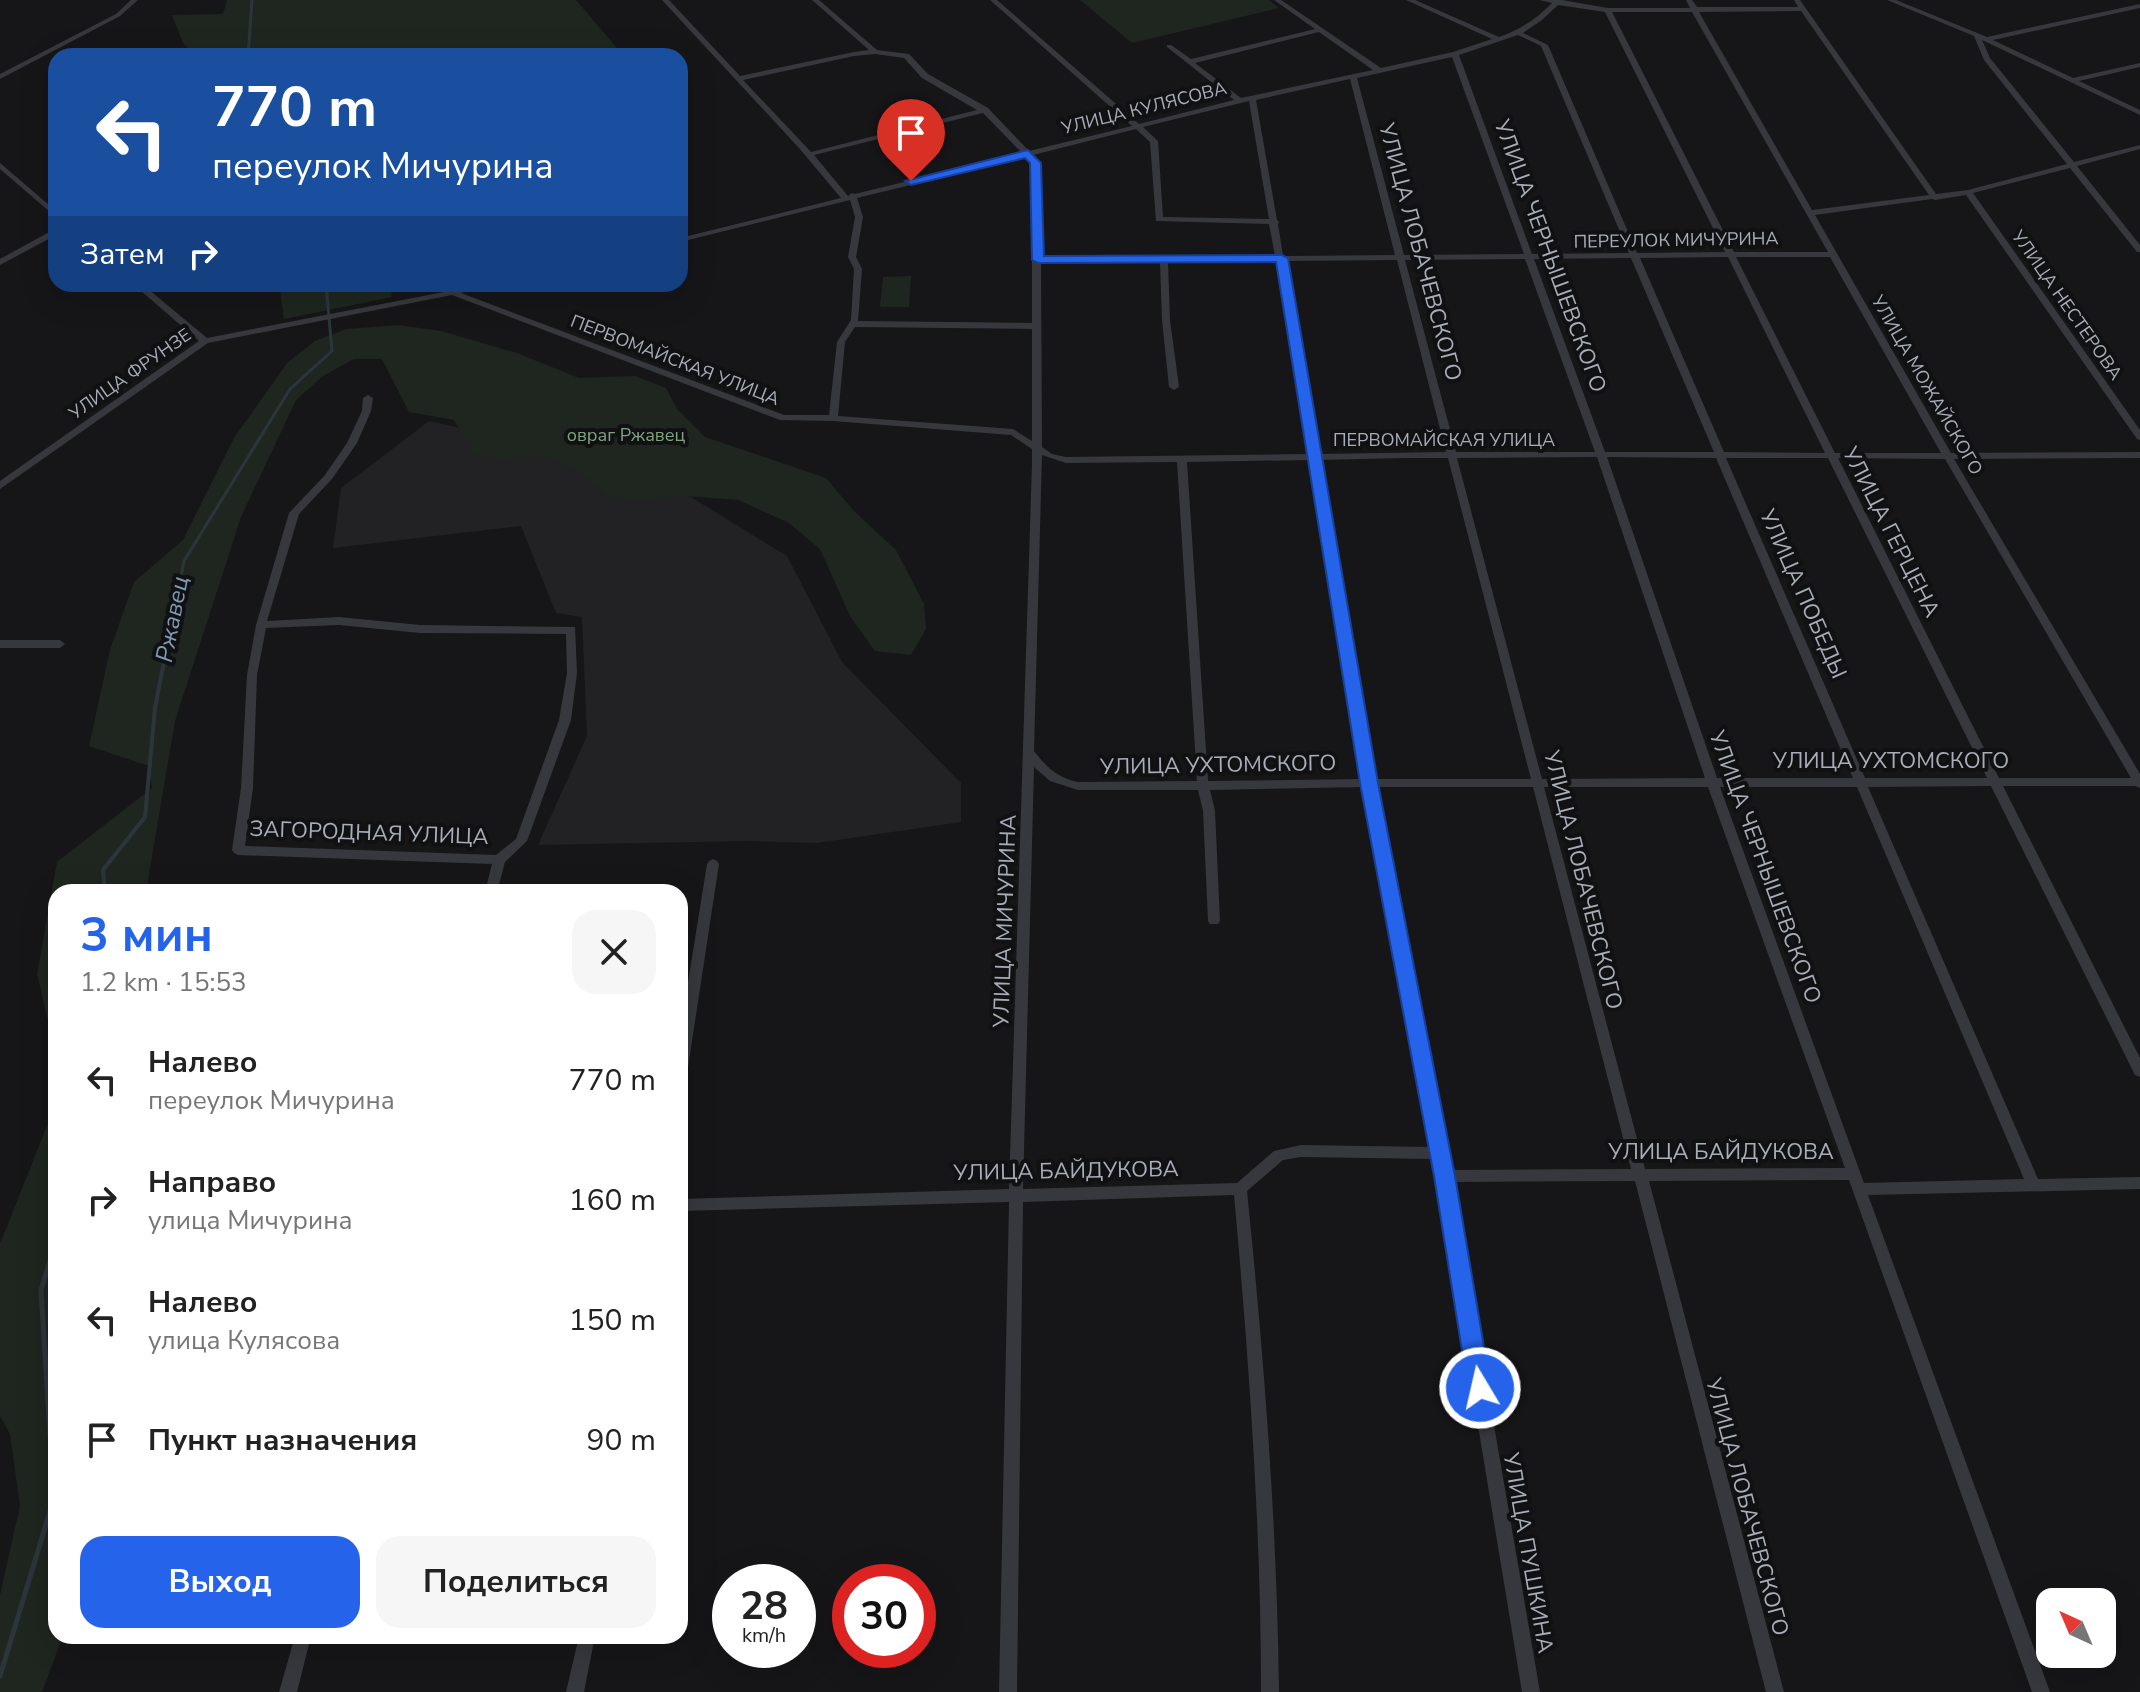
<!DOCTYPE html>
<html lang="ru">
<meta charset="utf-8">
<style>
:root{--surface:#fff;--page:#f6f6f6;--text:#222;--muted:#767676;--accent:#2563eb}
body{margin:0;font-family:"Nunito Sans",sans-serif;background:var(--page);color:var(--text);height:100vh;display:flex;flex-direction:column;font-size:30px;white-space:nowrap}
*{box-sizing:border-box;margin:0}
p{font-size:26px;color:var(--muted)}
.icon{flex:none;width:44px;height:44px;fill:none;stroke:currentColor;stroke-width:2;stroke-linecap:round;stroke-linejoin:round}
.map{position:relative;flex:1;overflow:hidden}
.side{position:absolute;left:48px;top:884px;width:640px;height:760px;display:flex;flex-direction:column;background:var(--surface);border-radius:24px;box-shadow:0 8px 32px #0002}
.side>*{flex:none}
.guide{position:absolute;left:48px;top:48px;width:640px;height:244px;border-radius:24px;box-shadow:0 8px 32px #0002;background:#1a4fa0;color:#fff;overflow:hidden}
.needle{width:52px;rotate:316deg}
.controls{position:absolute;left:2036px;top:1588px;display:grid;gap:16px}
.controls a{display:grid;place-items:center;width:80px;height:80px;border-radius:16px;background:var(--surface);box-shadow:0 8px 32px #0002;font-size:40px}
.speed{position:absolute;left:712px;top:1564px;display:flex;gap:16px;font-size:40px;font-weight:700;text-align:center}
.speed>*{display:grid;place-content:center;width:104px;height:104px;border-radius:50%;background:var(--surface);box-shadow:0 8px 32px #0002;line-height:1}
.speed small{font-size:20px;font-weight:400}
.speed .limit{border:12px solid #d22;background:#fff;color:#111}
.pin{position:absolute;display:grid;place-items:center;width:68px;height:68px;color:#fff;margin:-82px -34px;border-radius:50% 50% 50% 0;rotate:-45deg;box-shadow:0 0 8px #0007}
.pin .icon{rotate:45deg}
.me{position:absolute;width:88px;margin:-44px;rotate:351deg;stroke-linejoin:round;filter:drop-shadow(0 0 6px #0008)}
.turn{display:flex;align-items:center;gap:28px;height:168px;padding:0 32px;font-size:36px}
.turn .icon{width:104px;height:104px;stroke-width:2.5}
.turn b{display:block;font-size:56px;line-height:68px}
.then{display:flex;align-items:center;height:76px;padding:0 32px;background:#0003;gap:16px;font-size:30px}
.round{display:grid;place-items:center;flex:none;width:84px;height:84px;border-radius:24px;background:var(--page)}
.summary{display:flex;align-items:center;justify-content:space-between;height:136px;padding:0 32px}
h1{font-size:48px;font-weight:700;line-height:60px;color:var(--accent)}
.cta{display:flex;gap:16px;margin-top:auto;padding:16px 32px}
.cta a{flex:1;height:92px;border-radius:24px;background:var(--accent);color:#fff;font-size:32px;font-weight:700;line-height:92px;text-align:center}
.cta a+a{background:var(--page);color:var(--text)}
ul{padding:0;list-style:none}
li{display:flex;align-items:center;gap:24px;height:120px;padding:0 32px}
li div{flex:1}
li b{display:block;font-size:30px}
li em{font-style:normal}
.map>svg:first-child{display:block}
.built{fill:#222225}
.green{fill:#1e261f}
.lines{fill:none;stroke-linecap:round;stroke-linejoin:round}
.stream-far2{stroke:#2c353c;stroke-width:3}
.stream-far1{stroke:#2c353c;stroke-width:4}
.stream{stroke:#2c353c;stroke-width:5}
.minor{fill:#37383d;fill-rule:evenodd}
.route{fill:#2563eb;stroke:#184099;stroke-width:2}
.labels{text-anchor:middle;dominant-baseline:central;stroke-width:8;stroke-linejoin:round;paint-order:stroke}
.far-street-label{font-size:18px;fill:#a8adb8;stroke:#111113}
.far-park-label{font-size:18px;fill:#7fa381;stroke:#111113}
.street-label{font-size:22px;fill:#a8adb8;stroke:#111113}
.water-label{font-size:24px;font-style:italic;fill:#7f9bb3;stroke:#111113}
</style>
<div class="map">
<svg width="2140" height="1692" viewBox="0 0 2140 1692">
<rect width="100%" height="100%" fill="#161618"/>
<path class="built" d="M429 421 549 448 686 494 787 556 842 662 961 783V822L817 843 749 841 538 845 587 736 582 617 556 613 521 526 333 548 341 488Z"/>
<g class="green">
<path d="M227 0H576L624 56H195L183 43 172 15 223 14Z"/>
<path d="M1080 0H1269L1279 8 1132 43Z"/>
<path d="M911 276 909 307H880L883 277Z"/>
<path d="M279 284H390L392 297 284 319Z"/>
<path d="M399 325 441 331 517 353 579 378 635 376 666 388 677 409 705 437 826 478 855 512 896 550 924 604 926 629 911 655 875 651 850 616 820 549 789 523 738 500 686 496 631 500 607 496 576 469 542 456 499 459 474 454 454 420 409 412 382 359H354L323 376 296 400 241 517 175 721 146 892H56V1054L37 974 57 862 152 788 149 766 89 746 110 650 134 582 183 540 234 438 287 363 315 341 346 329Z"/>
<path d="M56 1103V1636H63L42 1692H0V1595L20 1506 10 1434 0 1416V1244Z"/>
</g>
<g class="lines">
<g class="stream-far2">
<path d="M248 56 252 0"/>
<path d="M166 653 184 561 290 389 332 351 326 284"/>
</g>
<path class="stream-far1" d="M105 892 103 870 145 817 155 708 166 651"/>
<path class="stream" d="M0 1676 54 1498 41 1290 56 1241"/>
<g class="minor">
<path d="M131 0H138L120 16 0 79V74L116 14Z"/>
<path d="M662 0H669L740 76 854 52 869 50 812 0H819L877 50 909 54 928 74 988 108 1029 151 1132 126 990 0H997L1139 124 1234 100 1167 47V45H1171L1191 59 1315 29 1274 0H1281L1381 68 1453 52 1492 39 1406 0H1415L1499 37C1520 30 1536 19 1552 3L1539 0H1562L1608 8H1690L1686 0H1692L1697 7H1798L1794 0H1800L1936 194 1968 190 2067 164 1984 60 1974 36 1887 0H1896L1987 37 2140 4V8L1993 40 2073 78 2140 63V67L2079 81 2140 110V115L1982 40 1990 58 2074 162 2140 145V149L2077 166 2140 245V252H2137L2070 168 1973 193 2140 430V440L2137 439 1966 195 1935 200 1932 199 1815 215 1951 453 2140 452V458L1954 459 2140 774V788L2135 786H2003L2140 1058V1077L2135 1075 1991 786 1868 787 2038 1179 2140 1177V1189L1868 1195 2050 1692H2032L1849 1180 1649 1181 1784 1692H1766L1635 1181 1452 1182 1540 1692H1522L1434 1159 1301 1157 1283 1160 1247 1191C1264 1358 1277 1524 1279 1692H1261C1261 1526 1249 1361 1234 1195L1023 1202 1017 1692H999L1009 1202 680 1211V1199L1009 1189 1032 464V449L1011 435 833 421 780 420 452 295 208 343 0 489V481L199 341 133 284H142L207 338 449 291 447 284H455L457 289 483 284H500L461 293 784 415H829L837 342 851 320 854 269 848 257 855 217 850 200 680 242V238L841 198 799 148ZM1558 5 1605 12 1725 252 1637 253 1548 45 1523 33 1542 20ZM1801 11 1929 195 1812 210 1699 12ZM1612 12H1692L1828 252H1734ZM1319 32 1373 70 1241 98 1195 63ZM1518 35 1541 46 1629 253 1532 254 1459 55ZM875 54 904 58 922 78 977 110 811 152 743 80 854 56ZM1452 57 1524 254 1404 255 1357 78ZM1350 79 1395 255 1283 256 1278 224 1279 222 1277 220 1256 100ZM1249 101 1269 219 1163 217 1158 141 1143 127ZM983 113 1022 153 855 194 852 193 848 196 814 155ZM1136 129 1150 142 1156 221 1269 224 1275 256 1040 257V163L1033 155ZM1026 157 1032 163V323L858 321 862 269 856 257 863 217 857 198ZM1728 257 1825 453 1724 452 1640 258ZM1736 257H1830L1941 453H1835ZM1631 258 1714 452H1605L1534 259ZM1525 259 1595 452H1456L1405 260ZM1397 260 1446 452 1318 454 1284 261ZM1276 261 1308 454 1066 457 1052 454 1042 447 1041 262H1160L1162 320 1169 387 1174 390 1179 387 1170 320 1168 262ZM855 327 1032 329V441L1013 429 838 416 845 342ZM1042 455 1066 463 1177 462 1197 781 1078 782C1058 778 1046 767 1034 751ZM1597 457 1705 778 1542 779 1457 458ZM1607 457 1716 458 1853 778H1717ZM1404 458H1448L1531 779H1374L1319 460ZM1726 458H1828L1987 778H1865ZM1838 458 1945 459 2131 778H1999ZM1309 460 1362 779 1208 781 1187 462ZM1034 767 1050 781 1078 790H1198L1203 811 1208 921 1210 924H1218L1220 921 1215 811 1210 790 1364 787 1431 1147 1301 1145 1274 1151 1237 1183 1023 1189ZM1376 787H1533L1631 1169 1450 1170ZM1544 787H1708L1845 1168 1645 1169ZM1720 787H1857L2024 1179 1864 1183Z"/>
<path d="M0 163 56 211V217L0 169Z"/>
<path d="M53 230H56V235L0 265V259Z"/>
<path d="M368 395 373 398 371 411 357 443 332 479 299 514 267 621 339 617 420 625 575 627 577 673 571 720 527 841 505 862 497 892H485L492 864 238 855 234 853 232 850 241 788 247 675 256 625 289 513 325 475 347 443 362 411 363 398ZM339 625 420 633 566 634 567 673 559 720 516 839 496 855 245 846 253 788 257 675 266 628Z"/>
<path d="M0 640H60L65 644 60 648H0Z"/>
<path d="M713 859 717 861 719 864 687 1074 685 1078 680 1080V1032L707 864 709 861Z"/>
<path d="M295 1636H311L297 1692H279Z"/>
<path d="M579 1636H595L584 1692H566Z"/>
</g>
</g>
<path class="route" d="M1028 150 1041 163 1044 256 1282 255 1288 258 1378 783 1455 1176 1491 1388 1488 1396 1480 1400 1472 1396 1468 1388 1434 1176 1360 783 1276 262 1038 263 1032 260 1030 163 1025 158 911 185 905 181Z"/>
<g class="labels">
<g class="far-street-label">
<text transform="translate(1144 108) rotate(-14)">УЛИЦА КУЛЯСОВА</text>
<text transform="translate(1676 240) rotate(-1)">ПЕРЕУЛОК МИЧУРИНА</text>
<text transform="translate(2067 305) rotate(55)">УЛИЦА НЕСТЕРОВА</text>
<text transform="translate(675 360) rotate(21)">ПЕРВОМАЙСКАЯ УЛИЦА</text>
<text transform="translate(130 374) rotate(-35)">УЛИЦА ФРУНЗЕ</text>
<text transform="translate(1927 385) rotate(60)">УЛИЦА МОЖАЙСКОГО</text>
<text x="1444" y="440">ПЕРВОМАЙСКАЯ УЛИЦА</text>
</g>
<g class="far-park-label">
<text x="626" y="435">овраг Ржавец</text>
</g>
<g class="street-label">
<text transform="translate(1420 252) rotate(75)">УЛИЦА ЛОБАЧЕВСКОГО</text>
<text transform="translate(1550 256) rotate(70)">УЛИЦА ЧЕРНЫШЕВСКОГО</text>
<text transform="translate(1891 532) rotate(63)">УЛИЦА ГЕРЦЕНА</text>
<text transform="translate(1803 594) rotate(66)">УЛИЦА ПОБЕДЫ</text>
<text x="1891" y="761">УЛИЦА УХТОМСКОГО</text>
<text transform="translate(1218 765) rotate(-1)">УЛИЦА УХТОМСКОГО</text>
<text transform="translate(369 833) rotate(2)">ЗАГОРОДНАЯ УЛИЦА</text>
<text transform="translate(1765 867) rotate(70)">УЛИЦА ЧЕРНЫШЕВСКОГО</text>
<text transform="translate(1583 880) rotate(76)">УЛИЦА ЛОБАЧЕВСКОГО</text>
<text transform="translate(1005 921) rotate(-88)">УЛИЦА МИЧУРИНА</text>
<text x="1721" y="1152">УЛИЦА БАЙДУКОВА</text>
<text transform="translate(1066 1171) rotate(-1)">УЛИЦА БАЙДУКОВА</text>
<text transform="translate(1747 1507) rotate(75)">УЛИЦА ЛОБАЧЕВСКОГО</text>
<text transform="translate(1528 1553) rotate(80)">УЛИЦА ПУШКИНА</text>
</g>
<g class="water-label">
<text transform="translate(172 619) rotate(-79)">Ржавец</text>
</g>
</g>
</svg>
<div class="controls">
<a><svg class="needle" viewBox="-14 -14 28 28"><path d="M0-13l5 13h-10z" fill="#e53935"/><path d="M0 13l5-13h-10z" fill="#767676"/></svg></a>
</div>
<div class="speed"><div>28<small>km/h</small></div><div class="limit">30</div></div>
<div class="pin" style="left:911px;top:181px;background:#d93025"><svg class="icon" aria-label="arrive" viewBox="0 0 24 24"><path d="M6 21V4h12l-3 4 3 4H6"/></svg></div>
<svg class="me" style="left:1480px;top:1388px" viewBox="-20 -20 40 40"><circle r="17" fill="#2563eb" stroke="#fff" stroke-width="3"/><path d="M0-11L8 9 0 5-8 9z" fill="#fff"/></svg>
<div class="guide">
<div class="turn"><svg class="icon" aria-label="left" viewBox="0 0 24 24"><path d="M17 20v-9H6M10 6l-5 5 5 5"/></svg><div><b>770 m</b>переулок Мичурина</div></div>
<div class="then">Затем<svg class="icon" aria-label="right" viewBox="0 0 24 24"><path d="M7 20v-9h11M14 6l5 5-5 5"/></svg></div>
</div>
<section class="side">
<div class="summary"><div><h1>3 мин</h1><p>1.2 km · 15:53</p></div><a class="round"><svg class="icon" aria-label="close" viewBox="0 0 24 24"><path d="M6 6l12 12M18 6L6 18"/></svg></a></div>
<ul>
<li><svg class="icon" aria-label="left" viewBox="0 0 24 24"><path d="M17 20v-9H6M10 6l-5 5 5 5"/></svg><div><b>Налево</b><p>переулок Мичурина</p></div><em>770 m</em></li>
<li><svg class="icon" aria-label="right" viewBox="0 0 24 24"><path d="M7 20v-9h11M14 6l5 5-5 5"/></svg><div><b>Направо</b><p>улица Мичурина</p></div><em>160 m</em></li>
<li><svg class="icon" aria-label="left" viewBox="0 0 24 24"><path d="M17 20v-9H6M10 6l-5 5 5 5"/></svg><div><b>Налево</b><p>улица Кулясова</p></div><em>150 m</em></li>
<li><svg class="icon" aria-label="arrive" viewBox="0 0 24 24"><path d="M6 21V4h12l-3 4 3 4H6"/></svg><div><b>Пункт назначения</b></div><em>90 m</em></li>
</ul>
<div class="cta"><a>Выход</a><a>Поделиться</a></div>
</section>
</div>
